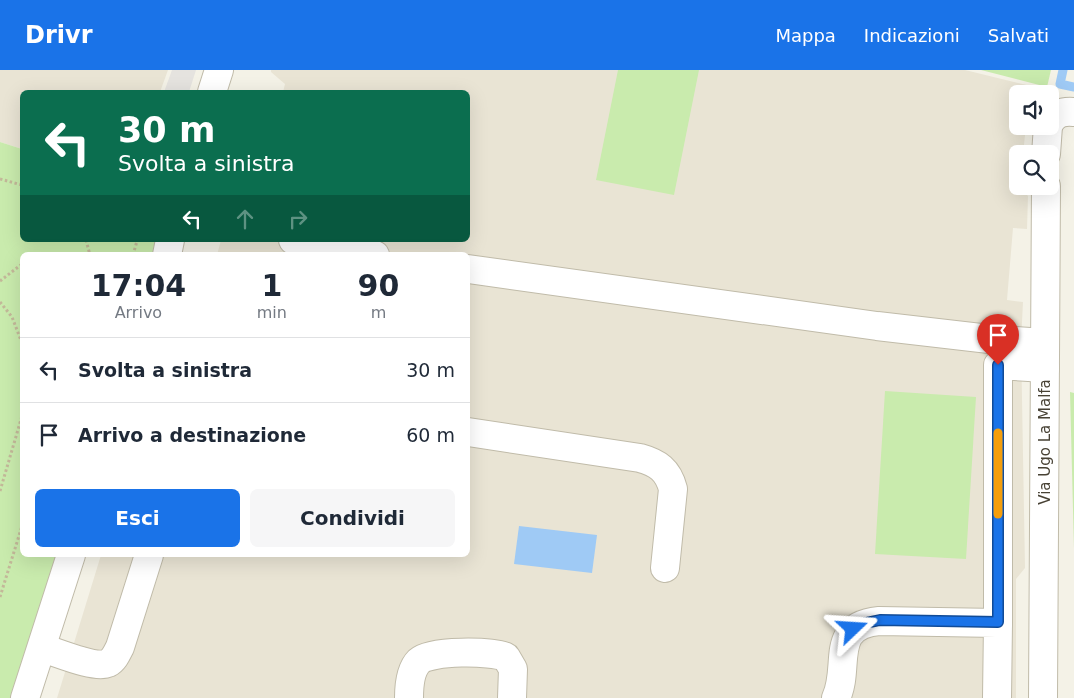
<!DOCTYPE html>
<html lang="it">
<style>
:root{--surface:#fff;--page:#f6f6f7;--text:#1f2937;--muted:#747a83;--line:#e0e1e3;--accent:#1a73e8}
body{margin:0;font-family:"DejaVu Sans",sans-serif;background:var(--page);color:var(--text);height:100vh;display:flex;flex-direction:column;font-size:19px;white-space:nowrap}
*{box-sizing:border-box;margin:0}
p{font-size:16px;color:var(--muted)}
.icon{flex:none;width:28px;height:28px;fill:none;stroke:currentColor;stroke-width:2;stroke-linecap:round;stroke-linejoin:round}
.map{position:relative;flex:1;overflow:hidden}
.panel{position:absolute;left:20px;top:182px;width:450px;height:305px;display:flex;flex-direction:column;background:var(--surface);border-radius:8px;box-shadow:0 5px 20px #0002}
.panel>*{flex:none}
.top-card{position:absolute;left:20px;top:20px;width:450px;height:152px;border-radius:8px;box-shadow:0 5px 20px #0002;background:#0b6e4f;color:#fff;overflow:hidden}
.buttons{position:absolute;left:1009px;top:15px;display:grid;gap:10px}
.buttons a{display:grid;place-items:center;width:50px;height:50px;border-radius:8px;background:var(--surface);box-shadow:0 5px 20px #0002;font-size:25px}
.pin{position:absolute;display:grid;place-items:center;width:42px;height:42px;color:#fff;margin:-51px -21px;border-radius:50% 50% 50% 0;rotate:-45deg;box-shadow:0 0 5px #0007}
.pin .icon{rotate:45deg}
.me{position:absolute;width:55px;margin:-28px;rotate:70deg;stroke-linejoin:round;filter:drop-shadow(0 0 4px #0008)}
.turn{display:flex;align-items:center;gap:18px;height:105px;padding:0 15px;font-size:22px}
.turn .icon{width:65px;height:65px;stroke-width:2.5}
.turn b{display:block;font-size:35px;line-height:42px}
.lanes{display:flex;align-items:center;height:48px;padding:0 15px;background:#0003;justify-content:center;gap:25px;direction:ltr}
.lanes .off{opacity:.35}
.eta{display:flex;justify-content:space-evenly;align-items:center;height:85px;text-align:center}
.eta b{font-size:30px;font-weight:700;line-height:35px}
.button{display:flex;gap:10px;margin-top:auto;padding:10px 15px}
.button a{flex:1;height:58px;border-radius:8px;background:var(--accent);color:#fff;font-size:20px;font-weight:700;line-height:58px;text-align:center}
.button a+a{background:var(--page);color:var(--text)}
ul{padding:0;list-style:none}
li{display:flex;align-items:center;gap:15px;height:65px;padding:0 15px;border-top:1px solid var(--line)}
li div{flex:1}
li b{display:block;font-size:19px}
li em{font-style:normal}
header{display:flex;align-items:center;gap:30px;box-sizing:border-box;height:70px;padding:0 25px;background:var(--accent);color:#fff}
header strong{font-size:24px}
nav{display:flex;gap:28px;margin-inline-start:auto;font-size:18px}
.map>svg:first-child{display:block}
.residential{fill:#e9e4d4}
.green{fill:#c9ebad}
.parking{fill:#e5e3df}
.water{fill:#9fcaf5}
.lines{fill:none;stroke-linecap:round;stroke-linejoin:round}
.stream{stroke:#9fcaf5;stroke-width:9}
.minor-casing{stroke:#c0bba9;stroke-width:30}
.path{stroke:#c3b899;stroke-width:3;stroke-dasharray:2.5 2.5;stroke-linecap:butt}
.minor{stroke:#fff;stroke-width:28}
.route-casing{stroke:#114b97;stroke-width:12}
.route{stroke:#1a73e8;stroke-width:9}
.slow{stroke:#f59e0b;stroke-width:9}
.labels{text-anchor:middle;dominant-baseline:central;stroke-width:4.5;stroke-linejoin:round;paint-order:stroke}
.street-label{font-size:15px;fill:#484235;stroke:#fff}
</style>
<header>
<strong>Drivr</strong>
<nav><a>Mappa</a><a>Indicazioni</a><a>Salvati</a></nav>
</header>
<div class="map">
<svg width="1074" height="628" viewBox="0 0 1074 628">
<rect width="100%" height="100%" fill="#f4f2e7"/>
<g class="residential">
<path d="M0 0H168L160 22H22V79L0 72Z"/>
<path d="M271 0H965L1039 18 1037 24H1018V56H1026L1023 84H1018V116H1021V119L1028 126 1027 159 1013 158 1007 230 1023 232 1021 272 1025 498 1016 509V628H57L66 599 77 602 85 577 74 573 101 485H468V185H217L221 170H468V22H283L285 14 271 2Z"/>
</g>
<g class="green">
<path d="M618 0H699L674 125 596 110Z"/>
<path d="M981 0H1051L1047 17Z"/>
<path d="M0 72 22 79V170H161L156 185H22V485H58L11 628H0Z"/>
<path d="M885 321 976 327 966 489 875 484Z"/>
<path d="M1070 322 1074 323V479Z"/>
</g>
<path class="parking" d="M172 0H196L189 22H164Z"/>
<path class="water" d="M519 456 597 465 592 503 514 494Z"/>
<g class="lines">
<path class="stream" d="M1063 0 1060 14 1074 17"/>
<defs>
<g id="minor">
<path d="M212 22 219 0"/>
<path d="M1050 52C1056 43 1063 41 1074 42"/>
<path d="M1046 84 1048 56"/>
<path d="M293 170 315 175 375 185"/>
<path d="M167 185 170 170"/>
<path d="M468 199 877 256 998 270 1045 273"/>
<path d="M468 362 640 388C658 393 668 400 673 419L665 498"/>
<path d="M998 553V295L1045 298"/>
<path d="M42 578C56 582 95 599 108 593 114 590 117 583 120 577L149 485"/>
<path d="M25 628 71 485"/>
<path d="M409 628C409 616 410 600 419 591 431 580 491 581 506 587L513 599 512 628"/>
<path d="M836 628C851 596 828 556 879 551L998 553 997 628"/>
<path d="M1043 628 1046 116"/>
</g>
</defs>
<use href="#minor" class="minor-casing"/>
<g class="path">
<path d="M0 109 22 115"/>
<path d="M86 170 90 185"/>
<path d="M133 185 137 171"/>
<path d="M0 211 22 194"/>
<path d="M0 232 12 247 22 273"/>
<path d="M0 421 22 346"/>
<path d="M0 527 22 456"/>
</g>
<use href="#minor" class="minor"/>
</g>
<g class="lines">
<defs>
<path id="route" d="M853 559 861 554 880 550 998 552V295"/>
</defs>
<use href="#route" class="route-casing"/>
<use href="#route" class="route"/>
<path class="slow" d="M998 363V444"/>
</g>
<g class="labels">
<g class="street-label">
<text transform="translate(1045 372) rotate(-90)">Via Ugo La Malfa</text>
</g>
</g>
</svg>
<div class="buttons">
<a><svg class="icon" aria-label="sound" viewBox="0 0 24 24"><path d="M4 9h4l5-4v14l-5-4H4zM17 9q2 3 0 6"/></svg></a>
<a><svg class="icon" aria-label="search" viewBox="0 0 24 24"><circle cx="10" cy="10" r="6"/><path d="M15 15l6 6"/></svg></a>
</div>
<div class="pin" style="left:998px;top:295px;background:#d93025"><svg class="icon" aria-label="arrive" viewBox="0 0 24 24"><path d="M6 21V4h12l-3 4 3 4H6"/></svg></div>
<svg class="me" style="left:853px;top:559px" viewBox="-20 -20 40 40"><path d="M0-17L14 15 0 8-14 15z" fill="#1a73e8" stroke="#fff" stroke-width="4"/></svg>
<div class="top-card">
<div class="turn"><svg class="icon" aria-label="left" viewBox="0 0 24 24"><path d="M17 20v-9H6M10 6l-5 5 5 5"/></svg><div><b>30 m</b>Svolta a sinistra</div></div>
<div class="lanes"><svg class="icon" aria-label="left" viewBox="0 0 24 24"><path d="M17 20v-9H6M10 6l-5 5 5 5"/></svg><svg class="icon off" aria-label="ahead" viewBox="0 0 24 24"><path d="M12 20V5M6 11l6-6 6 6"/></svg><svg class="icon off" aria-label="right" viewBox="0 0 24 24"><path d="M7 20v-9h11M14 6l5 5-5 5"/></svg></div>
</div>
<section class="panel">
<div class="eta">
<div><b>17:04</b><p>Arrivo</p></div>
<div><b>1</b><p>min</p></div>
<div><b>90</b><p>m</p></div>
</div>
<ul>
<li><svg class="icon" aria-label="left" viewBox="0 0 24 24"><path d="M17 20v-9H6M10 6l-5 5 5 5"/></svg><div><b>Svolta a sinistra</b></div><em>30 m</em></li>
<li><svg class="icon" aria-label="arrive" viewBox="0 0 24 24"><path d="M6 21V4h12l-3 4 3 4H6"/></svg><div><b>Arrivo a destinazione</b></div><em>60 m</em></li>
</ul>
<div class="button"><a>Esci</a><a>Condividi</a></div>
</section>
</div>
